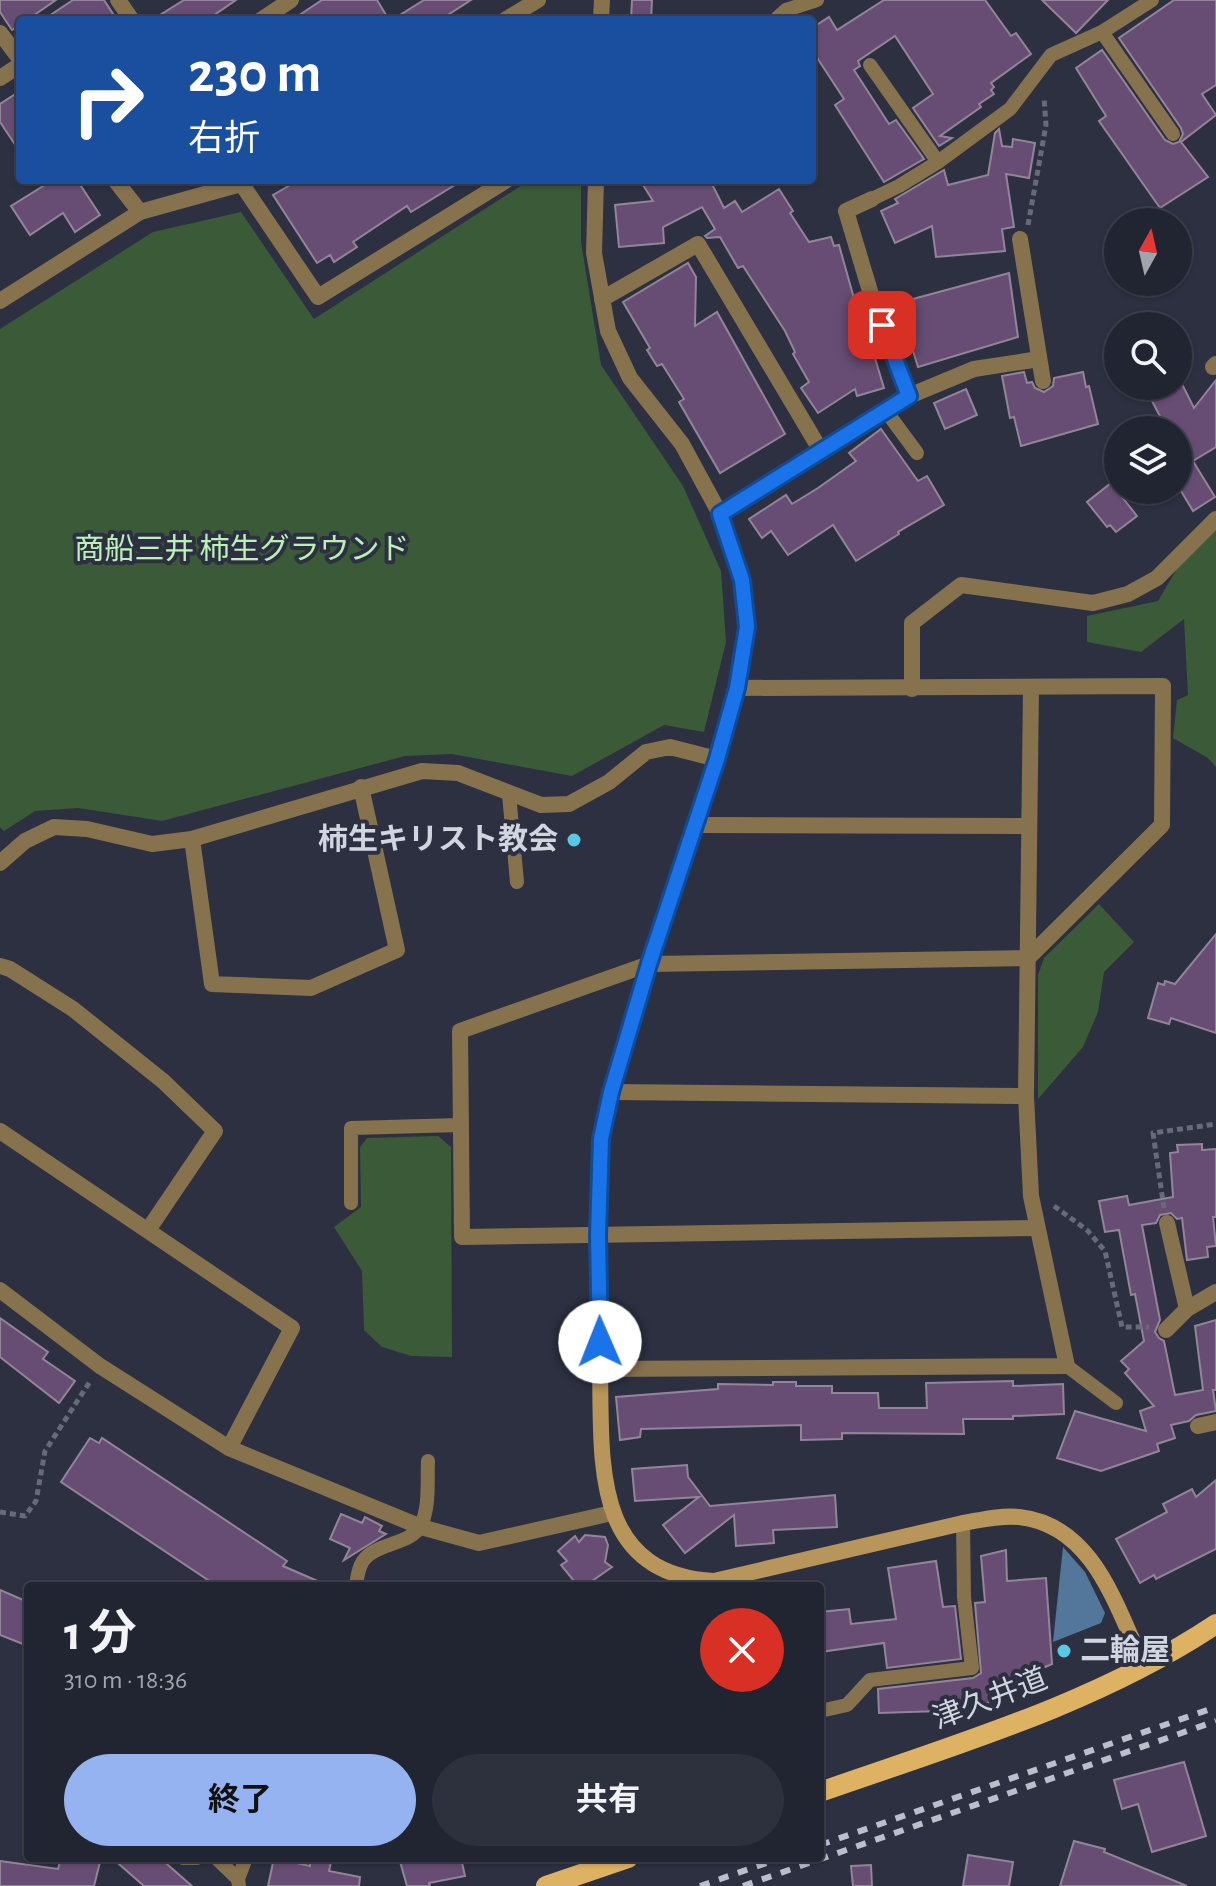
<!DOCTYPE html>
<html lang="ja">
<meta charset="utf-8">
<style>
:root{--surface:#212431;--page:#2d303d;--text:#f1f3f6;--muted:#a2a4ab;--line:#3e414d;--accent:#95b2f1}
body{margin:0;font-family:"Alegreya Sans","Noto Sans JP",sans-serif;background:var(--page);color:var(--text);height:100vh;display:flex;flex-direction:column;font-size:30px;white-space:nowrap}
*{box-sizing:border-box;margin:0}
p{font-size:26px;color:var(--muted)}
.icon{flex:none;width:44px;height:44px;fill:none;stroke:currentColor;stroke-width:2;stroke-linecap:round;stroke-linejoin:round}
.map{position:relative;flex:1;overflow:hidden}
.side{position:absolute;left:24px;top:1582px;width:800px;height:280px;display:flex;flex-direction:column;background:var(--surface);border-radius:8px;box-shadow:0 2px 6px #0004,0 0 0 2px var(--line)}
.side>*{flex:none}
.banner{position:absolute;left:16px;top:16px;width:800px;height:168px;border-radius:8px;box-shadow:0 2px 6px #0004,0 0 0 2px var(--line);background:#1a4fa0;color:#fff;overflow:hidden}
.needle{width:52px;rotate:8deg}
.fabs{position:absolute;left:1104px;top:208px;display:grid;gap:16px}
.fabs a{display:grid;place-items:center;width:88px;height:88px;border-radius:50%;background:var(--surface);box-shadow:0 2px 6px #0004,0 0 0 2px var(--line);font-size:40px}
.pin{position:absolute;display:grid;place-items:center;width:68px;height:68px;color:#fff;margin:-34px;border-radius:16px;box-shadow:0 4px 12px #0006}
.me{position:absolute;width:88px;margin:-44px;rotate:359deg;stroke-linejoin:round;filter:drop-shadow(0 0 6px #0008)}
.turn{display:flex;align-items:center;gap:28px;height:168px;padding:0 40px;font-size:36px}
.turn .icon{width:104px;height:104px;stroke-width:2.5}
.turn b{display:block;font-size:56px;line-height:68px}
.round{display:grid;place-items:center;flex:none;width:84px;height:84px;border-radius:42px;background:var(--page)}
.overview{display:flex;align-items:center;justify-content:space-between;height:136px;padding:0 40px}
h1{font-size:48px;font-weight:700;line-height:60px}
.cta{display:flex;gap:16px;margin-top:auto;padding:16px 40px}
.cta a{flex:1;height:92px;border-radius:48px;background:var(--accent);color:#111;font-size:32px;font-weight:700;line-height:92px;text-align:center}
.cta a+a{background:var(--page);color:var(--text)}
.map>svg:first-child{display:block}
.green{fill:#3b5a38}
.water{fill:#52779a}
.building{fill:#674d74;stroke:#928598;stroke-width:2}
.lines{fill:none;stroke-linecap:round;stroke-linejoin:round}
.path{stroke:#666a79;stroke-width:5;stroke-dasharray:6 4;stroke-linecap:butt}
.lane{stroke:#87724e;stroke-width:14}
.street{stroke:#87724e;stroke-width:16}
.secondary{stroke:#b8965b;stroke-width:16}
.primary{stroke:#deb263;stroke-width:20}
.rail{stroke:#bbbfcb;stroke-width:6;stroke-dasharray:10 10;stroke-linecap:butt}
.route-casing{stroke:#114b97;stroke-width:20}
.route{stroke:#1a73e8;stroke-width:14}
.poi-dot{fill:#58c8e4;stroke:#2c3041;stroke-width:3}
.labels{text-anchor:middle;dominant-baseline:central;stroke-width:8;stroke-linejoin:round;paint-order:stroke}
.park-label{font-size:30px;fill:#baf1b5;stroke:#2c3041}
.poi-label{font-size:30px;font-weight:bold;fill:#d1d5e0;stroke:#2c3041;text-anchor:end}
.street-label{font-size:30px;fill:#d1d5e0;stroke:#2c3041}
</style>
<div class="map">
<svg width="1216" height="1886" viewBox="0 0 1216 1886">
<rect width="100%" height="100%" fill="#2c3041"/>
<g class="green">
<path d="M530 180H581V242L601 365 683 486 721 571 726 642 704 732 664 725 572 776 452 754 405 756 162 821 78 808 35 811 4 831 0 827V329L153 232 241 212 314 319Z"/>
<path d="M1216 528V767L1208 758 1173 738 1177 700 1188 695 1184 619 1141 652 1087 642V616L1158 601 1194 540Z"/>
<path d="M1099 904 1134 942 1104 972 1098 1012 1083 1047 1038 1099V975L1044 958Z"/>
<path d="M438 1136 451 1147 452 1357 411 1356 382 1347 364 1330 362 1271 334 1227 361 1207 360 1147 367 1138Z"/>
</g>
<path class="water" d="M1063 1547 1085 1572 1105 1613 1101 1623 1053 1642Z"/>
<g class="building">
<path d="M0 0H56L27 20H20V25L12 30 0 12Z"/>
<path d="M73 0H104L117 20H43Z"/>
<path d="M184 0H236L207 20H152Z"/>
<path d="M322 0H377L389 20H292Z"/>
<path d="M424 0H471L440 20H392Z"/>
<path d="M632 0H652L651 20H631Z"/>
<path d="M884 0H985L1011 36 1016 33 1031 54 991 83 994 87 991 90 994 94 979 104 981 107 940 136 952 138 939 146 913 108 933 94 895 36 858 61 860 66 854 70 889 124 896 120 924 159 884 182 835 105 844 99 812 50V28L829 17 837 30Z"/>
<path d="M1042 0H1108L1076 33Z"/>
<path d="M1174 0H1216V85L1202 94 1216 115 1181 142 1208 177 1160 208 1099 121 1106 116 1076 68 1102 50 1165 140 1173 144 1179 142 1183 134 1181 128 1119 38Z"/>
<path d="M20 91V152L0 122V104Z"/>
<path d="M999 129 1002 146 1012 147 1013 139 1035 143 1029 178 1006 174 1014 227 1002 229 1005 251 936 257 932 226 895 243 881 211 898 203 895 199 944 170 948 185 988 175 995 133Z"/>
<path d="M53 180H77L100 215 75 232 63 213 30 235 11 206Z"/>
<path d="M299 180H463L411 212 407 206 353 242 357 247 334 262 330 255 317 263 273 195Z"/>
<path d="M640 180H710L724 208 735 201 742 212 779 189 793 211 790 213 809 242 831 237 834 246 839 245 855 302 859 300 862 313 866 312 877 344 871 345 884 388 857 396 855 389 818 413 801 388 809 382 793 354 795 352 785 331 743 266 738 268 720 237 707 238 705 236 715 229 702 207 663 227 664 243 619 247 615 205 653 201Z"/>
<path d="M688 263 696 277 695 326 717 312 785 434 720 473 679 402 684 399 662 364 657 366 647 350 650 348 623 302Z"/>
<path d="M1009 273 1018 337 918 367 908 335 899 338 887 306Z"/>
<path d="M1024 372 1027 383 1032 382 1035 388 1044 392 1053 386 1054 378 1083 372 1086 387 1089 386 1098 424 1021 446 1014 417 1010 418 1002 376Z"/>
<path d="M1216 380V447L1193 461 1215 497 1193 511 1178 486V430H1167L1151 399 1182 384 1194 408Z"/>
<path d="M966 389 977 415 945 429 934 403Z"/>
<path d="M881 429 918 481 927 476 944 505 898 532 899 534 856 561 833 525 788 555 771 531 762 538 749 519 786 495 792 504 818 488 856 461 849 453Z"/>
<path d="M1111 483 1137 516 1116 532 1110 525 1107 527 1087 502Z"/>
<path d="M1216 934V1033L1171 1018 1169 1024 1148 1018 1158 983 1164 985 1165 981 1175 984Z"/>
<path d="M1202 1144V1150L1216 1149V1217H1213L1216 1246 1207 1247 1208 1257 1187 1260 1182 1218 1177 1219 1171 1213 1160 1215 1156 1223 1142 1225 1160 1320 1155 1332 1159 1338 1164 1341 1175 1395 1203 1390 1195 1326 1216 1320V1390H1213L1216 1411 1196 1415 1189 1421 1171 1425 1175 1438 1157 1444 1159 1451 1101 1471 1057 1458 1075 1411 1146 1431 1140 1411 1154 1406 1125 1373 1129 1369 1121 1361 1144 1341 1135 1294 1131 1295 1119 1230 1105 1232 1099 1201 1127 1196 1129 1205 1173 1197 1170 1153 1178 1152 1177 1145Z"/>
<path d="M0 1318 48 1352 43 1359 75 1381 59 1403 0 1357Z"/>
<path d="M1013 1381V1386L1063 1384 1064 1414 1013 1416V1419H963L964 1434 842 1433V1439L801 1440V1425L641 1429 640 1437 620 1440 616 1397 718 1389V1384L773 1385V1382H796V1386H832V1393H878L879 1408H927L926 1383Z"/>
<path d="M90 1438 99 1443 102 1438 287 1561 283 1566 329 1586H217L61 1482Z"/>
<path d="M687 1465 688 1477 710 1506 835 1495 837 1527 773 1530 774 1543 736 1546 734 1515 685 1553 663 1525 699 1497 635 1501 632 1469Z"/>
<path d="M1216 1480V1549L1156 1579 1154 1575 1140 1583 1116 1539 1167 1512 1163 1504 1192 1489 1196 1497Z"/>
<path d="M341 1514 362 1523 365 1517 382 1526 379 1531 386 1534 344 1560 350 1548 330 1539Z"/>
<path d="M585 1535 605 1537 608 1545 605 1562 612 1567 585 1586H578L561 1565 567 1561 558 1551 575 1536 579 1542Z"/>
<path d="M1006 1550 1007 1581 1046 1578 1052 1664 1020 1678 1023 1686 1004 1693 1005 1695 972 1710 879 1713 878 1689 973 1678 981 1673 975 1603 985 1602 981 1556Z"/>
<path d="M936 1561 943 1607 955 1606 961 1659 887 1668 884 1643 820 1652V1612L849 1609 851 1624 896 1619 888 1568Z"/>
<path d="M0 1590 28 1602V1646L0 1635Z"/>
<path d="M1184 1762 1206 1836 1152 1852 1138 1804 1122 1809 1114 1780Z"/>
<path d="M1074 1841 1105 1849 1104 1852 1187 1886H1060Z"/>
<path d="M968 1855 1013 1862 1009 1886H963Z"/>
<path d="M61 1858H101L94 1886H0V1861L58 1869Z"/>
<path d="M112 1858H160L192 1886H144Z"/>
<path d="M274 1858 310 1866 311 1858H332L329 1871 360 1877 359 1886H268Z"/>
<path d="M399 1858H422L423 1861 461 1858 465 1876 429 1883 430 1886H407Z"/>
<path d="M871 1865 872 1886H853L851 1866Z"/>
</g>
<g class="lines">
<g class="path">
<path d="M1028 225 1046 125 1044 97"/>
<path d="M1054 1206 1087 1230 1105 1251 1122 1327H1149"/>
<path d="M1164 1208 1153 1133 1216 1124"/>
<path d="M0 1512 25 1516 36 1501 45 1451 91 1380"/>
</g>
<g class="lane">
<path d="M775 20 786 10 817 0"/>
<path d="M1102 32 1173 134"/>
<path d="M870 65 938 162"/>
<path d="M872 199 899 186 938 162 1010 109 1051 55 1102 32 1152 0"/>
<path d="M886 411 917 453"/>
<path d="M509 794 517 882"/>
<path d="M351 1203V1128L460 1125"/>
<path d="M1067 1366 1116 1403"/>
<path d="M356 1586C357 1578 358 1568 363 1561 376 1542 412 1545 421 1525 430 1506 427 1481 428 1461"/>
<path d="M820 1711 847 1705 870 1680 972 1668 964 1597 963 1523"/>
<path d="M183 1858H197"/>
<path d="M216 1858 238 1879"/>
<path d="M239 1886 238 1879 246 1858"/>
</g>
<g class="street">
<path d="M118 0 132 20"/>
<path d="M261 20 291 0"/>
<path d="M505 20 538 0"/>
<path d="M601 20 602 0"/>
<path d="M0 33 20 59"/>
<path d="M0 78 20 65"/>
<path d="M115 180 140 212"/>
<path d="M239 180 318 297 507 180"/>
<path d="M596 180 594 253 608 331 630 378 682 444 720 514 742 580 747 627 737 688 717 759 649 964 611 1092 601 1139 598 1235 600 1369 1067 1366 1031 1196 1026 1096 1031 688"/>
<path d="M1020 239 1043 381"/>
<path d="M602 299 698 244 821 451"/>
<path d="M0 301 140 212 241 184 248 180"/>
<path d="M1213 367 1216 364"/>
<path d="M909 396 974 369 1039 359"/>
<path d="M720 514 909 396 873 301 846 211 872 199"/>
<path d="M737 688 1163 686 1162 825 1028 958 649 964 460 1031 462 1237 1037 1228"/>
<path d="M912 689V623L961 585 1093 603 1128 594 1157 578 1216 519"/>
<path d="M697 825 1029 826"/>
<path d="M192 839 212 984 311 988 397 950 361 787"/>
<path d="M0 863 25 841 54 827 87 829 152 844 192 839 422 771 458 773 541 805 569 804 609 782 646 752 670 747 717 759"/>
<path d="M0 966 10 969 73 1009 163 1081 215 1131 148 1230"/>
<path d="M611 1092 1026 1096"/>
<path d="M0 1131 292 1328 229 1448"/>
<path d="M1167 1223 1187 1309"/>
<path d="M0 1290 100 1366 229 1448 421 1527 479 1543 612 1513"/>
<path d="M1166 1330 1187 1309 1216 1292"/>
<path d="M1198 1426 1216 1422"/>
</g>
<path class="secondary" d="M600 1369C602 1461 591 1574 714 1581L963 1523C981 1520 1000 1515 1019 1517 1094 1525 1116 1607 1144 1666"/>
<g class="primary">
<path d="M820 1792C954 1745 1096 1704 1216 1624"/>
<path d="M546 1886 628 1858"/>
</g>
<g class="rail">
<path d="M820 1845 1216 1707"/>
<path d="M700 1886 781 1858"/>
<path d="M743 1886 1216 1721"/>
</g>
</g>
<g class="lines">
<defs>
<path id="route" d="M600 1342 598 1235 601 1139 611 1092 649 964 717 759 737 688 747 627 742 580 720 514 909 396 882 325"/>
</defs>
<use href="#route" class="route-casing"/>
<use href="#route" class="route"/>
</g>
<g class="poi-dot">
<circle cx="574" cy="840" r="8"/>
<circle cx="1064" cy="1651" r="8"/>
</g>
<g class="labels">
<g class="park-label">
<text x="242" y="550">商船三井 柿生グラウンド</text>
</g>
<g class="poi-label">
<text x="558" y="840">柿生キリスト教会</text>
<text x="1080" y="1651" text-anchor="start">二輪屋</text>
</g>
<g class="street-label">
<text transform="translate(990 1699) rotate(-21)">津久井道</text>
</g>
</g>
</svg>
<div class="fabs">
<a><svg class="needle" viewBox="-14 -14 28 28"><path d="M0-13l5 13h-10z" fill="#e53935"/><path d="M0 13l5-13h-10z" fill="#a2a4ab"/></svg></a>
<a><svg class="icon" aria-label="search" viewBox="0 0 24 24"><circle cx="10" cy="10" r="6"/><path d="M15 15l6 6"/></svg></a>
<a><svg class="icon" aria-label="layers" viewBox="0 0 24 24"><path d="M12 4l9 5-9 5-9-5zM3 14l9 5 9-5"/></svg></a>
</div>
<div class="pin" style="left:882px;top:325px;background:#d93025"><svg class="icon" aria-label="arrive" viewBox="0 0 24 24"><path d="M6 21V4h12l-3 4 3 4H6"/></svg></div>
<svg class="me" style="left:600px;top:1342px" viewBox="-20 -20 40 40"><circle r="19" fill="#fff"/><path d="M0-13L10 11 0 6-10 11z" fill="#1a73e8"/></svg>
<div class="banner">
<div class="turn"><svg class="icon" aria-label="right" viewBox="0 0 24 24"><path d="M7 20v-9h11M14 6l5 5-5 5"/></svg><div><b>230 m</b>右折</div></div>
</div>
<section class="side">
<div class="overview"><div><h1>1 分</h1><p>310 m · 18:36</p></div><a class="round" style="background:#d93025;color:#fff"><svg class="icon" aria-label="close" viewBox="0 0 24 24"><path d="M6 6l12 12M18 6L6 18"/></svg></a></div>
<div class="cta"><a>終了</a><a>共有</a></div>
</section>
</div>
